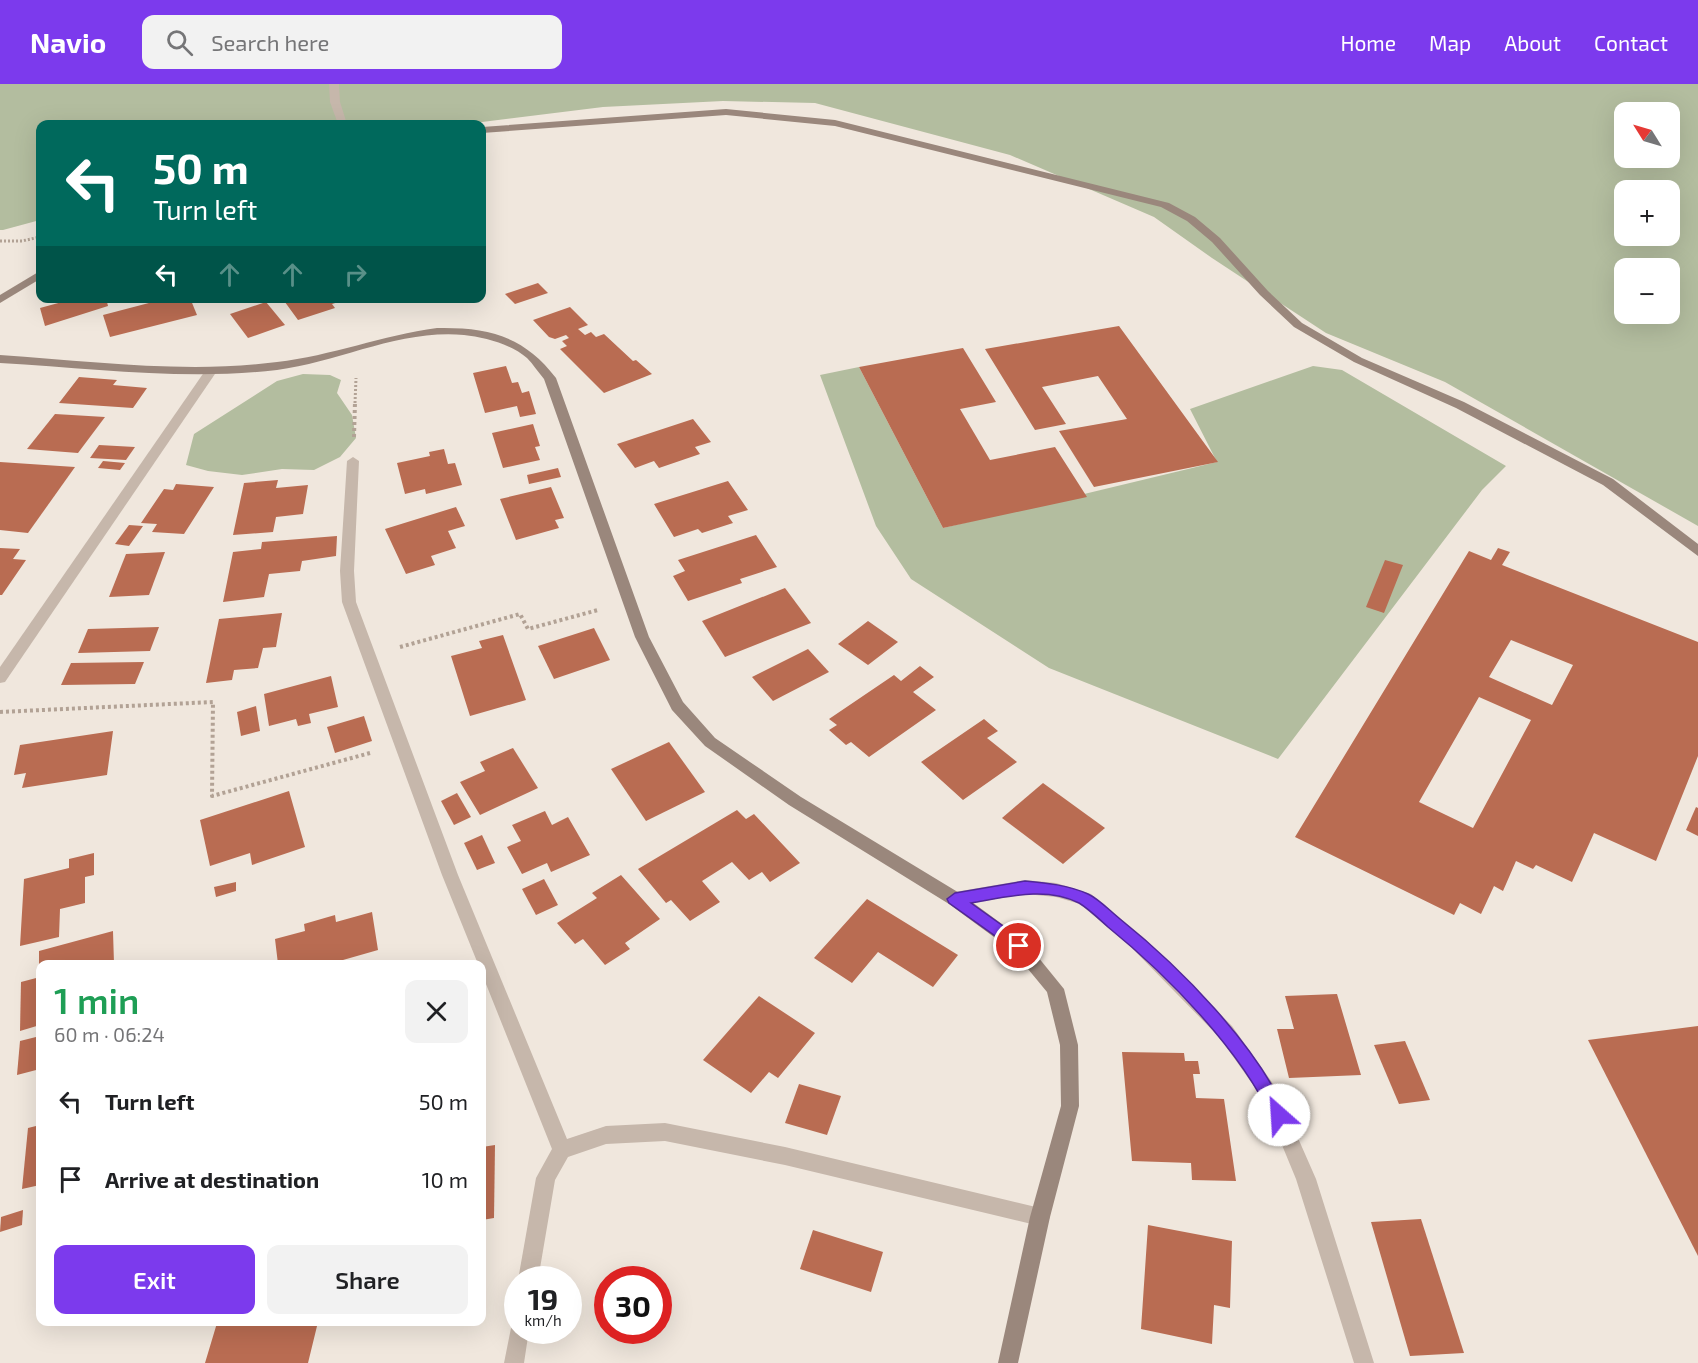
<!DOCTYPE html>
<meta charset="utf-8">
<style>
:root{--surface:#fff;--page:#f2f2f2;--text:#202124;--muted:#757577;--accent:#7c3aed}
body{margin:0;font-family:"Exo 2",sans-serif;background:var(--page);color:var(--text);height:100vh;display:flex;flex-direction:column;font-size:22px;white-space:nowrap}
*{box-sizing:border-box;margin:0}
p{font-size:20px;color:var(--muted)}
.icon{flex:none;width:33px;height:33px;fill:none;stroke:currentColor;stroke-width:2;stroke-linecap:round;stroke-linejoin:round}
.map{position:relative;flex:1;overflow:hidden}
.details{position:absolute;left:36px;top:876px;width:450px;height:366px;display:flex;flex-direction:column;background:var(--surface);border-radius:12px;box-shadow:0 6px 24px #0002}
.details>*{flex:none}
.top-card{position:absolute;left:36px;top:36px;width:450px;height:183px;border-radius:12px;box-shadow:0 6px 24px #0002;background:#00695c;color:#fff;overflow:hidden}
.needle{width:39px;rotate:307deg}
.tools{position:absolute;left:1614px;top:18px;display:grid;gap:12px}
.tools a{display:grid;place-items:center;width:66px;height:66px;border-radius:12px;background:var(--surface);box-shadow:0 6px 24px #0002;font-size:30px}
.speed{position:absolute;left:504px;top:1182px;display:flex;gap:12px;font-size:30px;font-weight:700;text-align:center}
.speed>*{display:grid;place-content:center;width:78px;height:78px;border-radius:50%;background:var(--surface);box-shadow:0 6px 24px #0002;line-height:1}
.speed small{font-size:15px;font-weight:400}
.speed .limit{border:9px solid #d22;background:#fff;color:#111}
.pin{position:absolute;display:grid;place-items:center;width:51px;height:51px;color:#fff;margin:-26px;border:3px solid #fff;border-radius:50%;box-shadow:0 2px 6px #0007}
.me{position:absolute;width:66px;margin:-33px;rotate:334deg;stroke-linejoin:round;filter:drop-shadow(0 0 4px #0008)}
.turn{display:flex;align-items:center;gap:21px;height:126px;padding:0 18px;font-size:27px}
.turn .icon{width:78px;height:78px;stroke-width:2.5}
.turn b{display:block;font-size:42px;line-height:51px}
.lanes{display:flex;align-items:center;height:57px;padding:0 18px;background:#0003;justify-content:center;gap:30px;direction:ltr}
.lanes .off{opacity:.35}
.round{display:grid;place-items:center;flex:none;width:63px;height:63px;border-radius:12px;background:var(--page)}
.summary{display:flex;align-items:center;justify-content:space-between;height:102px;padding:0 18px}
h1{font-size:36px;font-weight:600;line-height:45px;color:#1e9e55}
.button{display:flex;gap:12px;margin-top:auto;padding:12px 18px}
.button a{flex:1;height:69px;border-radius:12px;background:var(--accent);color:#fff;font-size:24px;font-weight:600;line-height:69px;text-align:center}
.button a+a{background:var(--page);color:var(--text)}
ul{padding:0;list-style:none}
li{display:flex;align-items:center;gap:18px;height:78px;padding:0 18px}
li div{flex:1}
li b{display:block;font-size:22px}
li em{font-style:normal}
header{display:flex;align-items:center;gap:36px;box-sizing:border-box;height:84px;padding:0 30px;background:var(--accent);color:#fff}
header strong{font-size:28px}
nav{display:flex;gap:33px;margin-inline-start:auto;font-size:21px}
.search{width:420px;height:54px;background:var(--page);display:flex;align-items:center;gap:15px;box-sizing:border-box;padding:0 21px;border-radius:12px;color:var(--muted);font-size:22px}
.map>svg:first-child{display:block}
.green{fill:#b3bd9f;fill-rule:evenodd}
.building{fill:#b96c52;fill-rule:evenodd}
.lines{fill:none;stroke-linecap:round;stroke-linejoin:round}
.path-far1{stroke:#b2a295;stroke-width:3;stroke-dasharray:2 2;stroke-linecap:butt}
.path{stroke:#b2a295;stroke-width:4;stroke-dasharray:3 3;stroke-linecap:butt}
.street{fill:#c6b7ab;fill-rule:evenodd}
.secondary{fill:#9a877c;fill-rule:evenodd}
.route{fill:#7c3aed;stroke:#51269a;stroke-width:1.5}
</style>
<header>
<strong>Navio</strong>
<div class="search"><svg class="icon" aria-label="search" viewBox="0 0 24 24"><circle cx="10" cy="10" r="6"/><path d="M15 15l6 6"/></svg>Search here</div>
<nav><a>Home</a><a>Map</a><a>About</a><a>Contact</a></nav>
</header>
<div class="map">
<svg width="1698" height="1279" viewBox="0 0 1698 1279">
<rect width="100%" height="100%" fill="#f0e7dd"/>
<g class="green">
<path d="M0 0H1698V442L1445 298 1326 249 1212 174 1154 133 1010 71 815 19 723 17 603 23 466 40H40V136L3 146H0ZM1624 28H1670V74H1624ZM1624 106H1670V152H1624ZM1624 184H1670V230H1624Z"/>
<path d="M1313 282 1342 286 1506 382 1482 406 1278 675 1049 584 911 495 876 442 820 291 859 283 943 444 1217 378 1190 325Z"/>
<path d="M303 290 330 291 341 296 337 309 352 331 356 354 340 373 314 386 282 385 242 391 208 387 186 381 194 350 277 297Z"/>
</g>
<g class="building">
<path d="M538 199 548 209 515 220 505 210Z"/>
<path d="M61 214H106L108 222 45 242 40 224 62 218Z"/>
<path d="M168 214H190L197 231 110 253 103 231Z"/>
<path d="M282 214H348V215L332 220 335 224 298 236Z"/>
<path d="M266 218 285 241 248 254 230 230Z"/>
<path d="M570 223 588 241 578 245 585 251 591 248 596 253 604 250 633 277 636 276 652 290 604 309 560 265 567 262 562 257 569 254 566 251 555 255 549 253 533 236Z"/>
<path d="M1119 242 1218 378 1094 403 1059 347 1127 335 1098 292 1042 303 1066 340 1035 346 985 265Z"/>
<path d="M963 264 996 318 960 325 990 376 1055 363 1087 413 943 444 859 283Z"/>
<path d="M506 282 512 299 518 298 522 309 529 307 536 330 520 333 517 322 485 329 473 289Z"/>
<path d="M79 293 117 296 113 301 147 304 133 324 59 319Z"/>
<path d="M55 330 105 333 78 369 27 365Z"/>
<path d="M693 335 711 358 695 363 700 370 659 384 654 377 635 384 617 360Z"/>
<path d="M533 340 540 362 535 363 540 376 503 384 492 349Z"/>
<path d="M99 361 135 363 126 376 90 374Z"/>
<path d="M444 365 448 380 455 379 462 401 426 410 425 405 405 410 397 379 430 372 429 368Z"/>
<path d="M103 377 125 379 120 386 98 384Z"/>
<path d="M0 378 75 383 28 449 0 446Z"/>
<path d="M558 384 561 393 529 400 527 391Z"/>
<path d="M278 396 276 404 308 401 303 430 276 433 273 448 233 451 244 399Z"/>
<path d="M728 397 748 426 728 432 733 439 702 449 698 445 674 453 654 420Z"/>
<path d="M176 400 214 403 184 450 152 448 157 440 141 439 164 405 173 406Z"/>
<path d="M551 403 564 434 555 436 559 444 516 456 500 415Z"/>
<path d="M456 423 465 442 448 447 456 464 431 472 435 481 406 490 385 445Z"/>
<path d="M129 441 143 442 129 462 115 460Z"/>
<path d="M756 451 777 483 740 495 742 499 688 517 673 492 685 487 678 476Z"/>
<path d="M337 452 336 472 302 477 300 487 269 490 264 513 223 518 233 468 261 465 262 458Z"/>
<path d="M0 464 20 465 13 475 26 476 2 511H0Z"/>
<path d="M1498 464 1510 468 1502 481 1698 558V672L1656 777 1594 749 1572 798 1536 781 1533 785 1516 777 1503 807 1494 802 1481 830 1460 819 1454 831 1295 753 1469 467 1491 476ZM1511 556 1573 581 1552 621 1489 593ZM1479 613 1531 636 1473 744 1419 718Z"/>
<path d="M165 468 149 511 109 513 126 470Z"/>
<path d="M1385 476 1403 481 1384 529 1366 523Z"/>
<path d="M785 504 811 539 725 573 702 537Z"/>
<path d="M282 529 276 563 263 564 258 584 234 586 232 596 206 599 219 535Z"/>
<path d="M868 537 898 558 868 581 838 560Z"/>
<path d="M159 543 150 567 78 569 88 545Z"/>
<path d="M594 544 610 576 554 595 538 562Z"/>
<path d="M503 551 526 616 470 632 451 572 482 564 479 557Z"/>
<path d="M808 565 829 588 773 617 752 593Z"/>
<path d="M144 578 135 600 61 601 71 579Z"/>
<path d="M920 582 934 593 913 608 936 626 869 673 851 658 846 661 829 646 837 641 829 635 894 591 901 597Z"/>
<path d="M331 592 338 623 309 630 311 639 298 642 296 635 269 642 264 610Z"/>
<path d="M256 622 260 647 241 652 237 628Z"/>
<path d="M364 632 372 657 335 669 327 643Z"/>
<path d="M984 635 998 647 987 654 1017 678 963 716 921 678Z"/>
<path d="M113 647 107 691 22 704 26 689 14 691 20 661Z"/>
<path d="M669 658 705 708 646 737 611 685Z"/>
<path d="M513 664 538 704 480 731 460 698 485 687 480 678Z"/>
<path d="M1043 699 1105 744 1063 780 1002 734Z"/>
<path d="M289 707 305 763 252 781 250 769 210 782 200 736Z"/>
<path d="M457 709 471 733 454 741 441 717Z"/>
<path d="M1696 723 1698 724V752L1686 746Z"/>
<path d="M737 726 746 735 754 730 800 779 770 798 762 788 749 796 732 778 702 797 720 818 690 837 671 816 666 819 638 785Z"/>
<path d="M545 727 552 741 568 733 590 771 551 788 547 779 522 790 507 763 521 757 512 741Z"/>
<path d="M482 751 495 779 477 786 464 759Z"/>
<path d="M94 769V791L85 793V819L60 825 59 853 20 862 24 795 69 784V775Z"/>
<path d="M621 791 660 835 625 859 630 865 605 881 583 855 575 860 557 839 597 814 592 809Z"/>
<path d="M544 795 558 821 536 831 522 805Z"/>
<path d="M236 798V807L216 813 214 803Z"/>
<path d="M867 815 958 871 933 903 878 868 852 899 814 874Z"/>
<path d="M372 828 378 866 329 880H278L275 855 305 847 304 840 335 831 336 838Z"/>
<path d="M113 847 114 880H39V867Z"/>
<path d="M40 893V941L20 947 21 898Z"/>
<path d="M1337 910 1361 991 1289 994 1277 945H1294L1285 912Z"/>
<path d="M759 912 815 949 778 994 769 988 751 1009 703 976Z"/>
<path d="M1698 942V1172L1588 956Z"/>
<path d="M40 952V985L17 991 20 957Z"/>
<path d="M1405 957 1430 1016 1399 1020 1374 961Z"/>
<path d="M1122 968 1184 969 1185 977H1198L1200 990H1193L1196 1014 1224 1015 1236 1097 1192 1096 1191 1079 1132 1077Z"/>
<path d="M799 1000 841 1012 827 1051 785 1039Z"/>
<path d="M40 1041V1101L22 1105 28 1044Z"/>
<path d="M495 1061 494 1134 482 1136V1063Z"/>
<path d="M23 1126 22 1141 0 1148 1 1133Z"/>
<path d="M1421 1135 1464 1269 1410 1272 1371 1138Z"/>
<path d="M1148 1141 1232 1157 1230 1224 1214 1221 1212 1260 1141 1245Z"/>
<path d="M813 1146 883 1168 871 1208 800 1185Z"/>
<path d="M243 1238H318L308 1279H205L217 1239 242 1240Z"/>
</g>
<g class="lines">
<g class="path-far1">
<path d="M0 157H22L40 153"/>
<path d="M355 319 356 294"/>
</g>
<g class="path">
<path d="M354 353 355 318"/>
<path d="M400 563 520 530 528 545 598 526"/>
<path d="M0 628 213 618 212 712 370 669"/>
</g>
<g class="street">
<path d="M329 0H339L340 18 347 40H338L330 18Z"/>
<path d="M211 283 217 287 5 598 0 599V583L207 284Z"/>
<path d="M353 373 359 377 354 487 356 518 458 791 567 1055 606 1042 665 1039 785 1063 1040 1124 1047 1126 1050 1133 1047 1140 1040 1142 785 1081 665 1057 606 1060 568 1073 555 1096 538 1196H518L536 1094 552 1065 482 890V880H478L442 791 342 518 340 487 347 377Z"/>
<path d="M1025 796 1056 799 1091 810 1143 853 1232 942 1276 1004 1316 1095 1374 1279H1354L1296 1095 1263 1015 1220 954 1131 863 1080 820 1056 813 1025 810 955 822 949 820 947 815 949 810 955 808Z"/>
<path d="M518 1236V1246H529L524 1279H504L512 1239Z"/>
</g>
<g class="secondary">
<path d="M726 25 835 36 1169 119 1195 133 1220 154 1268 207 1302 239 1362 274 1464 318 1613 395 1698 460V472L1603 401 1456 324 1354 278 1294 243 1260 211 1212 158 1187 137 1161 123 835 42 726 31 482 49V43Z"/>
<path d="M40 187V195L0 219V211Z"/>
<path d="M437 244C488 243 524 252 556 294L649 553 683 618 715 654 801 713 961 810 1025 857 1064 905 1078 961 1079 1022 1050 1133 1018 1279H998L1030 1133 1061 1022 1060 961 1047 908 1013 867 949 820 789 721 705 662 672 626 635 553 544 295C538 288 533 280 527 274 511 260 484 253 464 251 400 245 339 278 277 286 185 297 92 284 0 279V271C92 277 185 290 277 278 331 272 383 251 437 244Z"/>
</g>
</g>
<path class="route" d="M1025 797C1047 799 1068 801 1088 810 1099 815 1110 827 1120 835 1180 883 1257 961 1287 1031L1285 1037 1279 1039 1273 1037C1243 968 1166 890 1108 843 1099 835 1089 825 1079 819 1046 802 1006 813 971 819L1024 857 1027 862 1019 869 949 819 947 815 955 809Z"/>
</svg>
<div class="tools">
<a><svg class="needle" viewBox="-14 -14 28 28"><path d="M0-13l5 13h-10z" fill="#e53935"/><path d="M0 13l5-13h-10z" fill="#757577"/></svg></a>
<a>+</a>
<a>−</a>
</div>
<div class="speed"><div>19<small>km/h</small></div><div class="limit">30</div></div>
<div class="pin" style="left:1019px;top:862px;background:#d93025"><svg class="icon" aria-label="arrive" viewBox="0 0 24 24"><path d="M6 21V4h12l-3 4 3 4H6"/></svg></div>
<svg class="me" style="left:1279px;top:1031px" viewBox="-20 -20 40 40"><circle r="19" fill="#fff"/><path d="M0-13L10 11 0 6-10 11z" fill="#7c3aed"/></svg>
<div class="top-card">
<div class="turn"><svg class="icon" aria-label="left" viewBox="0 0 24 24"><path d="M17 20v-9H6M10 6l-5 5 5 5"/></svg><div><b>50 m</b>Turn left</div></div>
<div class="lanes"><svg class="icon" aria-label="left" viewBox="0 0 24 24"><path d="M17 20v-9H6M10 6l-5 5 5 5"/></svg><svg class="icon off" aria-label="ahead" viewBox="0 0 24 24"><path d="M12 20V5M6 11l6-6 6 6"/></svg><svg class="icon off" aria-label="ahead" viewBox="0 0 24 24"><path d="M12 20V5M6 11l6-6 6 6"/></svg><svg class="icon off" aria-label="right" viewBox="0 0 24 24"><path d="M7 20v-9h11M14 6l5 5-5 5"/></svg></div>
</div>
<section class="details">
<div class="summary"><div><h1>1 min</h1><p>60 m · 06:24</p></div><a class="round"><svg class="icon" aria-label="close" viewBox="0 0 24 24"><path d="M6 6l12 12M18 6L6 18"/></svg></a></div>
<ul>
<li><svg class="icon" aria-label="left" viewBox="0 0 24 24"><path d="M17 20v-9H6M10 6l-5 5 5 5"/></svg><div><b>Turn left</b></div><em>50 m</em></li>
<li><svg class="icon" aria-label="arrive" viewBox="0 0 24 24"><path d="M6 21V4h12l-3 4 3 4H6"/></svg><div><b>Arrive at destination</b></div><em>10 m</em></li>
</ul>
<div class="button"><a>Exit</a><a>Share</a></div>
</section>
</div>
